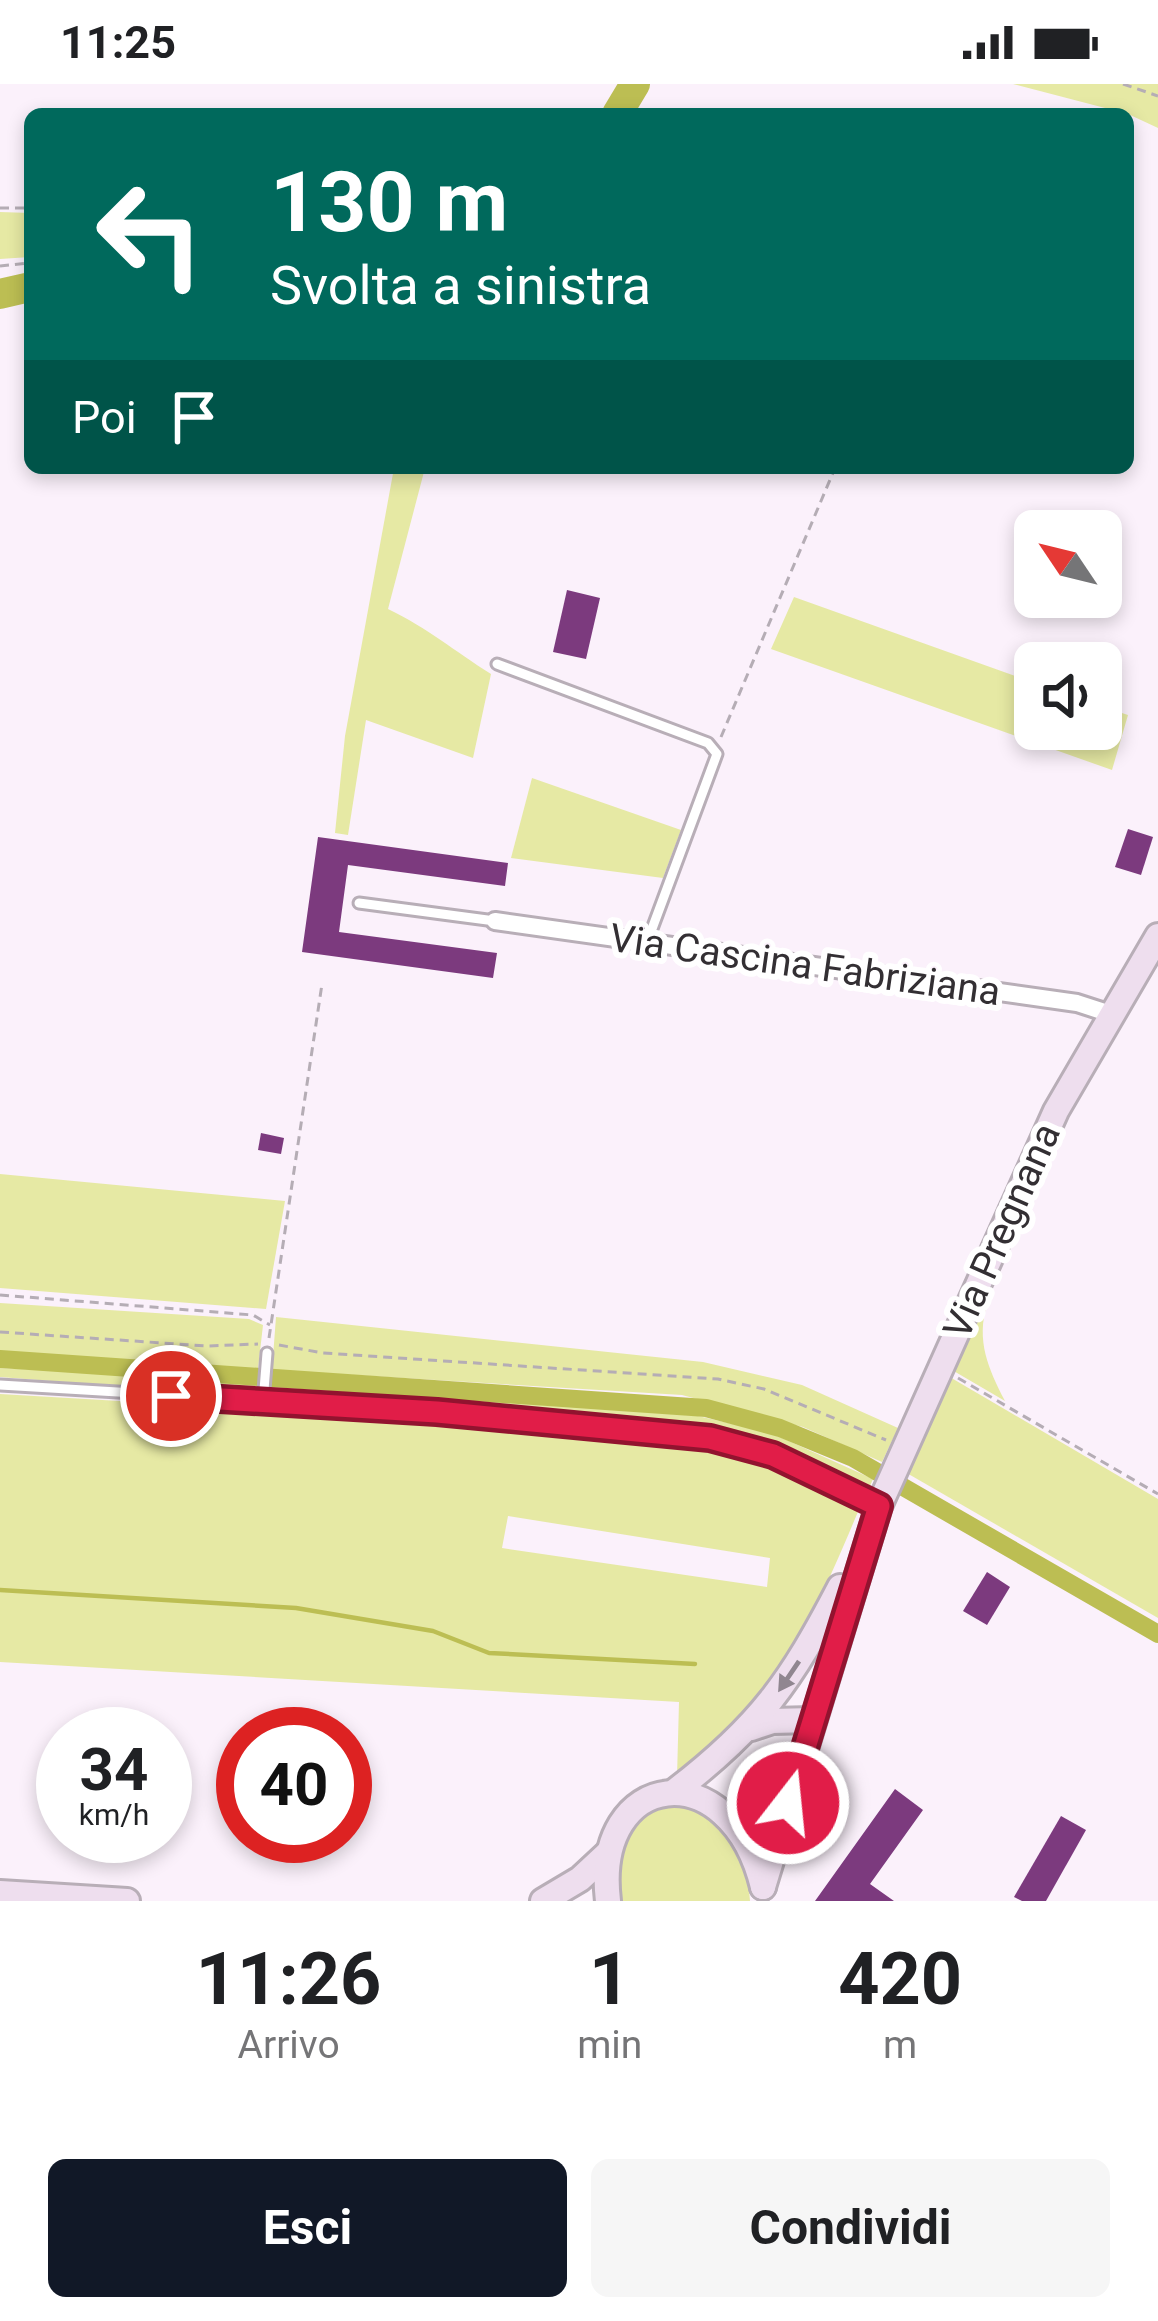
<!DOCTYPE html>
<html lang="it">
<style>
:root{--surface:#fff;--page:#f6f6f6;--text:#202124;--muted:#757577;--accent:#111827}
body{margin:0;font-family:Roboto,sans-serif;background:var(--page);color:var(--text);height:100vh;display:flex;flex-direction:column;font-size:45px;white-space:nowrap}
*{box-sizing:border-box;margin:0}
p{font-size:39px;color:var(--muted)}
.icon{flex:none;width:66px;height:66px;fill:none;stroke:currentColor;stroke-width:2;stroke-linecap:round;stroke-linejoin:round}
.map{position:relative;height:1817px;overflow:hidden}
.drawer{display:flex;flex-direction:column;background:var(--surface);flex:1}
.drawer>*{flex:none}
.guide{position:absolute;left:24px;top:24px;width:1110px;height:366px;border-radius:18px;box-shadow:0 6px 18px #0003;background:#00695c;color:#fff;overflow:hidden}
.needle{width:78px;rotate:305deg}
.fabs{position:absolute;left:1014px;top:426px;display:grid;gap:24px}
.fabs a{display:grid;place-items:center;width:108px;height:108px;border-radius:18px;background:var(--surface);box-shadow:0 6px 18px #0003;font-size:60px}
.speed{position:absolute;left:36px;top:1623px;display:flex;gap:24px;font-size:60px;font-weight:700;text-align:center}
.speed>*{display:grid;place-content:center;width:156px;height:156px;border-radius:50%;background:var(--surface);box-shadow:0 6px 18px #0003;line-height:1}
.speed small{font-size:30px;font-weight:400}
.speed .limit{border:18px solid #d22;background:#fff;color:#111}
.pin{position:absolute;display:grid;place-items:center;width:102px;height:102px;color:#fff;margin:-51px;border:6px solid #fff;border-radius:50%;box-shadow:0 3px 12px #0007}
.me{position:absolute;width:132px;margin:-66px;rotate:16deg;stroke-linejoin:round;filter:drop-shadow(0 0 9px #0008)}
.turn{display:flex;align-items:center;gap:42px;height:252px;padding:0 48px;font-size:54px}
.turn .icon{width:156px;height:156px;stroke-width:2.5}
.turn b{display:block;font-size:84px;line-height:102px}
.then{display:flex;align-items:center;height:114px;padding:0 48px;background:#0003;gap:24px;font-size:45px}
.eta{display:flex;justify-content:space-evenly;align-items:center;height:204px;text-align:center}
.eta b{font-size:72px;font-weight:700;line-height:84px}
.primary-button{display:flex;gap:24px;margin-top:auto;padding:24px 48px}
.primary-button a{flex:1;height:138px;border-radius:18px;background:var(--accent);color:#fff;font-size:48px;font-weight:700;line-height:138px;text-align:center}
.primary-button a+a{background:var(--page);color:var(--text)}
.status{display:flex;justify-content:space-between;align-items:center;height:84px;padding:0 60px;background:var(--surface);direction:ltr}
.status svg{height:33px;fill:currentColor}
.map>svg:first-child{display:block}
.green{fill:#e6e9a4;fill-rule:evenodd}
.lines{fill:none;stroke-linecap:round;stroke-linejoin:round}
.stream{stroke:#bcbe53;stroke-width:4.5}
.canal{stroke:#bcbe53;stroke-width:18}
.river{stroke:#bcbe53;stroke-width:30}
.building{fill:#7c3a7e}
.lane-casing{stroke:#b8aeb7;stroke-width:15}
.street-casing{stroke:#b8aeb7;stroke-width:22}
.secondary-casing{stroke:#b8aeb7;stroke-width:30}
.path{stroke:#b5adb5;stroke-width:3;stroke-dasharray:9 6;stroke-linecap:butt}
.lane{stroke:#fff;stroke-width:9}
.street{stroke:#fff;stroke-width:16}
.secondary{stroke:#eedeee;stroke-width:24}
.oneway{fill:#908690}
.route-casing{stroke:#92132f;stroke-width:30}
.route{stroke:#e11d48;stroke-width:21}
.labels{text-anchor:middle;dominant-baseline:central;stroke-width:12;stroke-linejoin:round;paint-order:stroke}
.street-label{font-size:39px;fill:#332f33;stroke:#fff}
</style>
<div class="status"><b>11:25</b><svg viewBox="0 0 49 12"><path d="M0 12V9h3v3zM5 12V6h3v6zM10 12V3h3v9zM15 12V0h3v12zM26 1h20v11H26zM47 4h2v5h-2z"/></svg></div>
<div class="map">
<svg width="1158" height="1817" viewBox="0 0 1158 1817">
<rect width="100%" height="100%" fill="#fbf1fb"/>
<g class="green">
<path d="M1013 0H1158V44L1128 30Z"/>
<path d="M0 128 30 129V173L0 175Z"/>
<path d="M394 384H425L388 525C429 545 453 566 491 590L473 674 366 636 348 751 335 749 345 652Z"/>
<path d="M794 513 1035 599V645H1101V622L1128 631 1112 686 771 565Z"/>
<path d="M532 694 681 746 663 794 511 774Z"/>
<path d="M0 1090 285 1117 266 1225 0 1204Z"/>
<path d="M0 1219 249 1235 263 1241 258 1285 0 1269Z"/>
<path d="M987 1220C976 1257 988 1284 1005 1317L952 1286Z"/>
<path d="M276 1233 703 1278 802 1301 898 1344 882 1378 803 1343 682 1311 272 1286Z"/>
<path d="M0 1284 256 1296 254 1313 0 1293Z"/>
<path d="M948 1292 1158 1415V1534L905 1388Z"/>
<path d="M271 1300 698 1332 771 1349 873 1395 867 1409C777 1346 666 1341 561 1332 463 1323 366 1317 268 1314Z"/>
<path d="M0 1310 424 1335 700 1360 770 1379 860 1423C815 1530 775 1624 677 1693L679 1618 0 1578ZM508 1432 770 1474 767 1503 502 1464Z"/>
<path d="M678 1721C727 1727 748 1771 750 1817H618C621 1764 617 1732 678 1721Z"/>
</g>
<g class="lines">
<path class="stream" d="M0 1506 296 1524 433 1547 489 1569 695 1580"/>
<path class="canal" d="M0 1275 706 1324 780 1344 853 1374 1158 1550"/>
<g class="river">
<path d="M617 30 635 0"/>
<path d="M0 210 30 203"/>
</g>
</g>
<g class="building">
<path d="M567 506 600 514 586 575 553 568Z"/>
<path d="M1128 745 1153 753 1141 791 1115 783Z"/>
<path d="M318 753 508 779 505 802 348 781 339 848 497 869 493 894 302 868Z"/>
<path d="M261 1049 284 1054 281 1070 258 1066Z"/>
<path d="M987 1488 1010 1503 987 1541 963 1527Z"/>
<path d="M895 1705 923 1726 870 1800 894 1817H815Z"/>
<path d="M1061 1732 1086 1746 1046 1817H1022L1014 1813Z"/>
</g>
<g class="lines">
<defs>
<g id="lane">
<path d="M497 580 708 659 717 670 646 861"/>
<path d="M359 819 495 837"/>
<path d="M0 1301 437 1327 709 1354 773 1371 879 1422"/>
<path d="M263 1318 267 1269"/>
</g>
<path id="street" d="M495 837 1077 919 1114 931"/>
<g id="secondary">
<path d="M751 1644 772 1637 813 1636"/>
<path d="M675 1707C760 1642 791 1597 840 1503"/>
<path d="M763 1803 879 1422 1056 1027 1158 852"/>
<path d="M0 1809 127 1817"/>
<path d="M543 1817 580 1795 609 1768"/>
<path d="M608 1817C592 1685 730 1667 763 1803"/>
</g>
</defs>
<use href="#lane" class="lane-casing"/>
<use href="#street" class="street-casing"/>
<use href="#secondary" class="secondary-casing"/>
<g class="path">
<path d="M1123 0 1158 12"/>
<path d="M0 124H30"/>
<path d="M0 182 30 179"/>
<path d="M721 653 835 384"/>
<path d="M0 1211 253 1231 270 1241"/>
<path d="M0 1248 207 1262 258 1260"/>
<path d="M269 1254 322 900"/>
<path d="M279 1261 323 1269 718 1295 764 1305 886 1356"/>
<path d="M958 1294 1158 1410"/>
</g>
<use href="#lane" class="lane"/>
<use href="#street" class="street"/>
<use href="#secondary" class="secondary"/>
</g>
<defs><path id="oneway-solid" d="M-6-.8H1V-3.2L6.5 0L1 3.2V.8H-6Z" transform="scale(3)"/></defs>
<use class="oneway" href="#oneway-solid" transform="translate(789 1592) rotate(124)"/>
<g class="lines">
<defs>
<path id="route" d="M171 1312 437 1328 710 1354 773 1371 879 1422 788 1719"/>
</defs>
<use href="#route" class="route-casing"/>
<use href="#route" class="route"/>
</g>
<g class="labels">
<g class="street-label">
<text transform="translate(805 881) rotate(8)">Via Cascina Fabriziana</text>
<text transform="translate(1002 1147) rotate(-66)">Via Pregnana</text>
</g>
</g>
</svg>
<div class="fabs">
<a><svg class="needle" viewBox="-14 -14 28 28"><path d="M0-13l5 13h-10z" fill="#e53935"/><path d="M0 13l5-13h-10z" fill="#757577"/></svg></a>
<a><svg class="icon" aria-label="sound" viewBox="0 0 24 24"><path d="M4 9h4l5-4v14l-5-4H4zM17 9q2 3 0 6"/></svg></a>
</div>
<div class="speed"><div>34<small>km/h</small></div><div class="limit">40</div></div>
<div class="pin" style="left:171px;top:1312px;background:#d93025"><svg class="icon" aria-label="arrive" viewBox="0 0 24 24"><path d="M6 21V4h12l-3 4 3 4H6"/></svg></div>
<svg class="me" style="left:788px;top:1719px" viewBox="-20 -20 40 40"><circle r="17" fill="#e11d48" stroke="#fff" stroke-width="3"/><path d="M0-11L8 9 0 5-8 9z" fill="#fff"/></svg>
<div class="guide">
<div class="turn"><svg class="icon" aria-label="left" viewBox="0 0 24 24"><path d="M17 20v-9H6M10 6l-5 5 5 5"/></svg><div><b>130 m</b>Svolta a sinistra</div></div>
<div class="then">Poi<svg class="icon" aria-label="arrive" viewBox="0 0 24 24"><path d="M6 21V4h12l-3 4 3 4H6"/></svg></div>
</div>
</div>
<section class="drawer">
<div class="eta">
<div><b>11:26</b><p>Arrivo</p></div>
<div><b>1</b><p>min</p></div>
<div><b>420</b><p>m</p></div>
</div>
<div class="primary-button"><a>Esci</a><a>Condividi</a></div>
</section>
